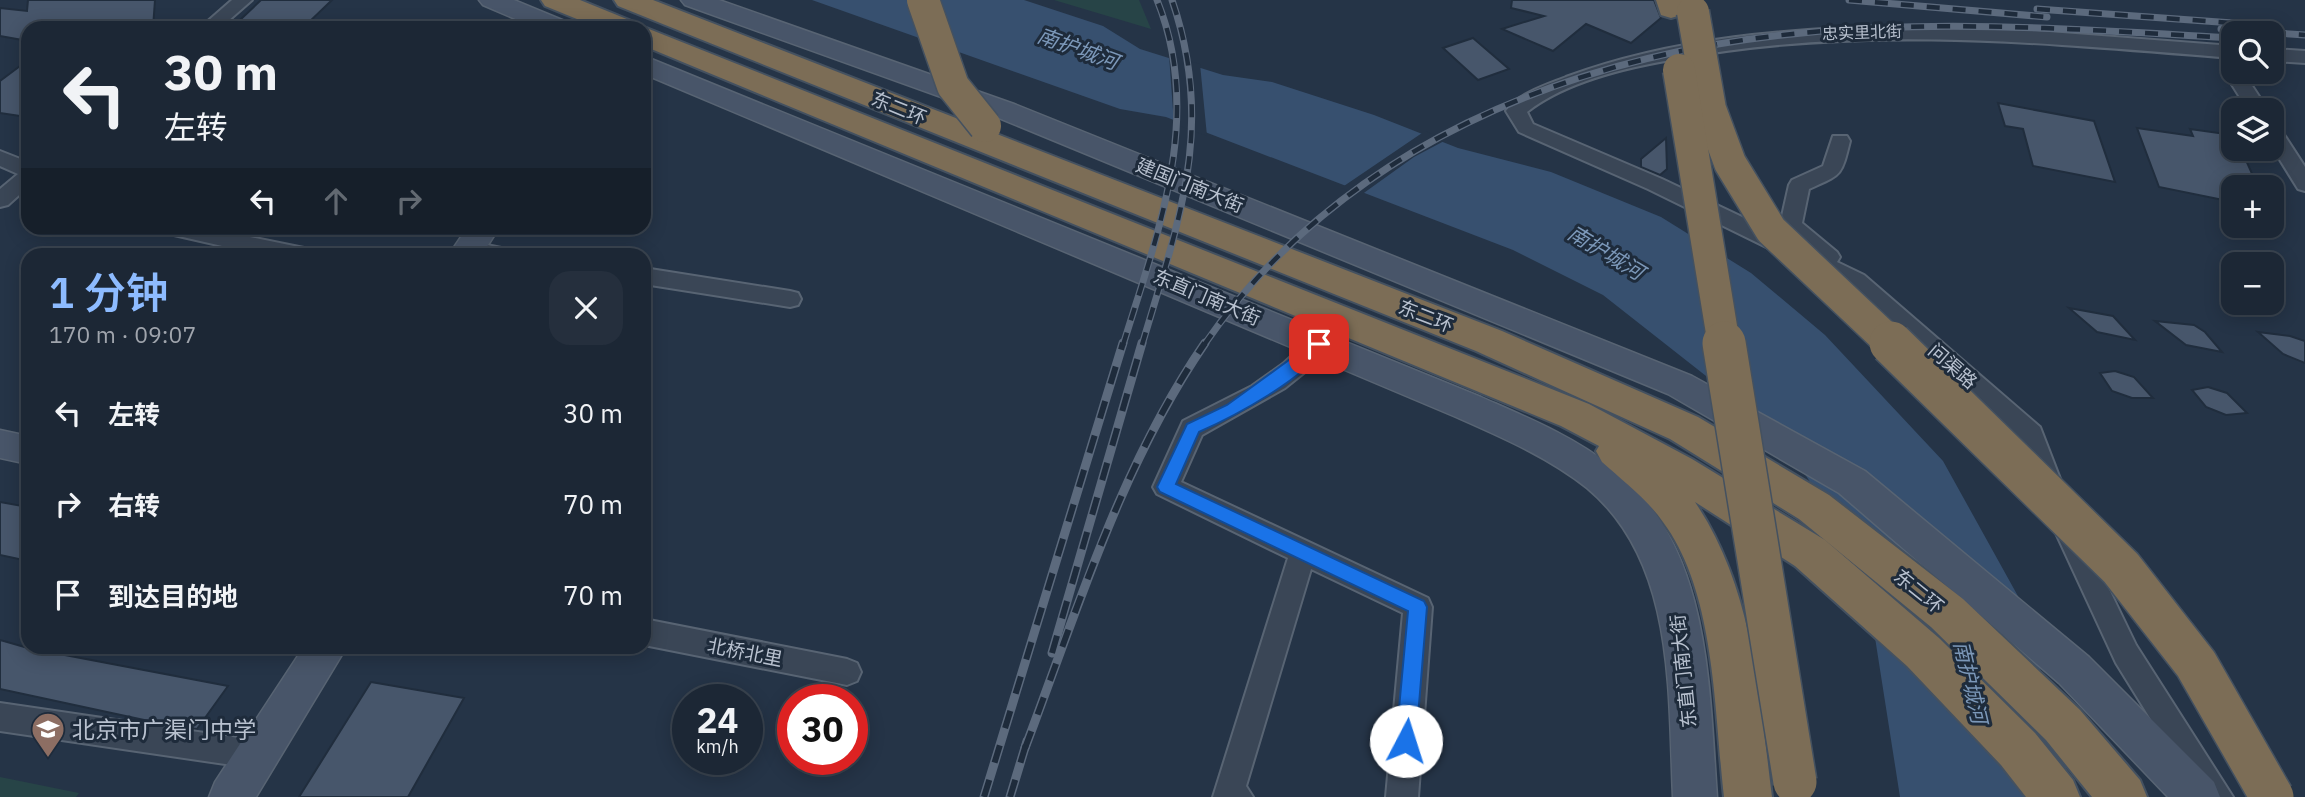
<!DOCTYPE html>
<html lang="zh">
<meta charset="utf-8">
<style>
:root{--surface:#1c2735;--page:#252f3d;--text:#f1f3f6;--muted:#a0a5ad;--line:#3a4450;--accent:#8dbbff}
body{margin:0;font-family:"IBM Plex Sans","Noto Sans SC",sans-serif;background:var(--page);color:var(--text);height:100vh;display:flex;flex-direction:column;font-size:26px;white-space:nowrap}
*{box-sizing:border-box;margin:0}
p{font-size:23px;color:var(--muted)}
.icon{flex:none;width:38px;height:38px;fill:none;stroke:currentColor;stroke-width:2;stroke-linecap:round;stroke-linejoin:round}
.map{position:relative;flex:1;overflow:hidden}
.sheet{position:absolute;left:21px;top:248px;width:630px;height:406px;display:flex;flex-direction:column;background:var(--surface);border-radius:21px;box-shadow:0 4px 18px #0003,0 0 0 2px var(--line)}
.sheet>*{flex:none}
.guide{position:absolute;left:21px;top:21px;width:630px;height:214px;border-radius:21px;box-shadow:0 4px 18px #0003,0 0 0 2px var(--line);background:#1c2735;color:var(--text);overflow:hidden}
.tools{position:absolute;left:2221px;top:21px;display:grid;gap:14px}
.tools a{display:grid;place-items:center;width:63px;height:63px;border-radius:14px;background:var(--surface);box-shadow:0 4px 18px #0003,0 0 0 2px var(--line);font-size:35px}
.speed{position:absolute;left:672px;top:684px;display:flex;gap:14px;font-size:35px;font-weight:700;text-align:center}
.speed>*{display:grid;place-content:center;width:91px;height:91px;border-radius:50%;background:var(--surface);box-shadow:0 4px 18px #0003,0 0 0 2px var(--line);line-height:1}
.speed small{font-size:18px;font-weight:400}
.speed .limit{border:10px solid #d22;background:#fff;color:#111}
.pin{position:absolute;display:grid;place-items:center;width:60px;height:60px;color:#fff;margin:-30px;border-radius:14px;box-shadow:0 4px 10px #0006}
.me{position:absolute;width:77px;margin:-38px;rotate:5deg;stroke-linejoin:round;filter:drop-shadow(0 0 5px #0008)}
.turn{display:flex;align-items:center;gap:24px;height:147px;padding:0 28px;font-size:32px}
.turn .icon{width:91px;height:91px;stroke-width:2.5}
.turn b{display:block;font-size:49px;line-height:60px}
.lanes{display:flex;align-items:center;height:66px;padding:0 28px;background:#0003;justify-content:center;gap:35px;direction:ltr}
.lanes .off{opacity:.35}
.round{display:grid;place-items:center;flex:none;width:74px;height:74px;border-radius:21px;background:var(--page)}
.headline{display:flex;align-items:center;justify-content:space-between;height:119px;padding:0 28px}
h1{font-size:42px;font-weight:600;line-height:52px;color:var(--accent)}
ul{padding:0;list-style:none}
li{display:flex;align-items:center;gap:21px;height:91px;padding:0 28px}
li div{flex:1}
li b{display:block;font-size:26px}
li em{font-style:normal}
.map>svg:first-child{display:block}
.green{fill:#274447}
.water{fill:#37506f}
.pier{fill:#253447}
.building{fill:#47566b;stroke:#202d3d;stroke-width:2}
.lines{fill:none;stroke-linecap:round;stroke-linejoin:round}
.street-casing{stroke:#586473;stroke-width:4}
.secondary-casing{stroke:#586473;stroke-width:3}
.highway-casing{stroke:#445160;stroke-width:4}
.street{fill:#3a4656;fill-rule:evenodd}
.secondary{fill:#485569;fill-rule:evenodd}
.highway{fill:#7c6d56;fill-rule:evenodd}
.rail-far1-casing{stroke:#5c6a7d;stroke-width:7}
.rail-casing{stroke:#5c6a7d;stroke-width:9}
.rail-far1{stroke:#1e2b3b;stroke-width:4.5;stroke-dasharray:13;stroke-linecap:butt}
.rail{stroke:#1e2b3b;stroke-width:6;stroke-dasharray:18;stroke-linecap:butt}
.highway-bridge-far1-casing{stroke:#445160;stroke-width:35;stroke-linecap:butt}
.highway-bridge-casing{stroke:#445160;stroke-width:46;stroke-linecap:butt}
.highway-bridge-far1{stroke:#7c6d56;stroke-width:32}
.highway-bridge{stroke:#7c6d56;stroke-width:43}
.route{fill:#1a73e8;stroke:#114b97;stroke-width:2}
.labels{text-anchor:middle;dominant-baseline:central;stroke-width:6;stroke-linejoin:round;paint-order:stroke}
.far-street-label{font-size:16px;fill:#b8c1cf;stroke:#1e2b3b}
.street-label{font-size:19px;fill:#b8c1cf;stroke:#1e2b3b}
.water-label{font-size:21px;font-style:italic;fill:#7c98b9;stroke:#1e2b3b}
.near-poi-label{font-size:23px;fill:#b8c1cf;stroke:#1e2b3b;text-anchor:start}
</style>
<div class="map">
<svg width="2305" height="797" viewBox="0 0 2305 797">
<rect width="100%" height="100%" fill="#253447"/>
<g class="green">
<path d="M1054 0H1139L1151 29Z"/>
<path d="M0 777 79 793 76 797H0Z"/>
</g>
<path class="water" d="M812 0H1024L1103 26 1140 49 1223 75 1272 82 1374 115 1458 148 1551 172 1661 217 1751 273 1825 335 1943 461 2024 607 2074 797H1900L1863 561 1776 431 1603 295 1513 250 1166 117 1120 109Z"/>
<g class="pier">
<path d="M1169 55 1200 64 1207 136 1174 124Z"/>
<path d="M1425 131 1446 140 1414 157 1361 195 1341 188Z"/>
</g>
<g class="building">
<path d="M28 0H155L153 28H28V41L0 36V8L27 11Z"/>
<path d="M261 0H332L305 26 240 20Z"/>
<path d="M1512 0H1654L1661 18 1631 43 1586 24 1553 51 1502 29 1544 16 1511 8Z"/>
<path d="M1473 38 1509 69 1478 80 1443 48Z"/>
<path d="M28 60V109L20 116 0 113V81Z"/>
<path d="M1998 103 2094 121 2115 182 2033 166 2023 129 2005 126Z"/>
<path d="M2137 128 2193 136 2190 129 2233 135V149H2241L2258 187H2233V202L2159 187Z"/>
<path d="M1666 138 1667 169 1660 175 1641 167V159Z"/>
<path d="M2069 308 2113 316 2135 340 2097 332Z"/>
<path d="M2155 321 2194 325 2205 332 2222 352 2186 345Z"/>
<path d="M2258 332 2290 336 2305 341V363L2283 354Z"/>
<path d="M2115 371 2134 377 2153 398H2132L2112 391 2100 373Z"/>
<path d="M2208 387 2227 393 2247 413 2226 415 2206 407 2192 390Z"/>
<path d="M0 502 28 507V561L0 555Z"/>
<path d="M0 640 28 648 228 686 197 729 172 726 0 689Z"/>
<path d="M371 682 464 698 408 797H299Z"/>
</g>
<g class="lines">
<defs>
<g id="street">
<path d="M232 0H252L220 28H200Z"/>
<path d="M1907 26 2036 31 2233 46V58C2044 43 1858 24 1671 60 1624 68 1565 82 1527 112L1533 124 1662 179 1801 245 1780 225 1789 185 1792 180 1823 166 1833 136H1847L1850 141C1841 177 1842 174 1809 189L1802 223 1837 252 1840 257 1837 262 1864 275 2040 427 2064 489 2060 496 2051 500 2042 496 2038 489 2020 439 1848 287 1648 189 1519 132 1506 111C1519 93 1546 85 1566 77 1674 37 1792 28 1907 26Z"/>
<path d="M2272 49 2305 51V63L2272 61Z"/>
<path d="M2233 67V72H2243L2268 110H2248L2224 72Z"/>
<path d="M2272 125 2279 127 2305 167V191L2298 189 2272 147Z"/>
<path d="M0 151 28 162V187L8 205 0 207V189L18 174 0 166Z"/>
<path d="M163 228H206L304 248 312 251 315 256H266L174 235 166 233Z"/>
<path d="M468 241 516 251 519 256 460 254 457 249 460 244Z"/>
<path d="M644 268 790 291 798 293 801 299 798 305 790 307 644 284Z"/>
<path d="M1319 335 1327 338 1331 344 1315 364 1285 388 1202 435 1181 482 1428 598 1432 607 1418 797H1386L1403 613 1311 569 1246 786 1253 797H1213L1288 558 1157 494 1153 487 1183 421 1252 386 1283 364 1311 338Z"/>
<path d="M2067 518 2076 521 2136 645 2233 797H2199L2116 663 2054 529 2058 521Z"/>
<path d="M644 619 847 659 857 663 861 672 857 681 847 685 644 645Z"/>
<path d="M0 703 259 741 270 745 274 755 270 765 259 769 0 731Z"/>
</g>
<g id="secondary">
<path d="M479 0H514L567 22 571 28H536L483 5Z"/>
<path d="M681 0H719L1014 104 1692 376 1865 471 2089 657 2214 782 2220 797H2168L2059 683 1839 493 1668 394 994 116 685 5Z"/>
<path d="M644 56 1481 397C1526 417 1573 436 1612 467 1711 544 1709 685 1717 797H1673C1668 693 1676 562 1587 488 1548 457 1501 437 1456 417L644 74Z"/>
<path d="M467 228H499L481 256H448Z"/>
<path d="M0 430 28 436V464L0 458Z"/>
<path d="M303 648H346L256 797H209L215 782Z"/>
</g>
<g id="highway">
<path d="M541 0H580L634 22 638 28H599L545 6Z"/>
<path d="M614 0H653L1502 331 1698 417 1829 495 1963 599 2080 710 2140 780 2147 797H2092L2046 740 1931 627 1799 519 1670 439 1476 351 618 6Z"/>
<path d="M1656 0H1684L1685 9 1681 15 1671 18 1661 15Z"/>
<path d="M644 27 1589 404 1692 459 1825 540 1939 638 2035 733 2073 780 2080 797H2026L2001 765 1907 666 1795 566 1695 502C1754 590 1759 695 1772 797H1724C1714 712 1716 593 1663 522 1647 499 1623 481 1602 462L1596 451 1599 446 1561 426 644 46V28H641Z"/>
</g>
</defs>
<use href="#street" class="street-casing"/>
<use href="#secondary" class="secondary-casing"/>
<use href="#highway" class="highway-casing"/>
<use href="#street" class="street"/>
<use href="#secondary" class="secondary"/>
<use href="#highway" class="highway"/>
<defs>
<g id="rail-far1">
<path d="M1849 0 2047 17"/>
<path d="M2037 9 2233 23"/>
<path d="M2221 29 2305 35"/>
<path d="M1123 345C1158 232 1204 116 1157 0"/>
<path d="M1142 345C1178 223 1216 128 1172 0"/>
<path d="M1204 345C1341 147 1569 55 1802 33 1945 19 2090 30 2233 38"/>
</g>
<g id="rail">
<path d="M1052 653 1142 343"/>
<path d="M1025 748C1077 611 1121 465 1205 343"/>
<path d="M984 797 1123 343"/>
<path d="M1010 797 1027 741"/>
</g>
</defs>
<use href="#rail-far1" class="rail-far1-casing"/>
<use href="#rail" class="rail-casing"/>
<use href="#rail-far1" class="rail-far1"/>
<use href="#rail" class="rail"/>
<defs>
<g id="highway-bridge-far1">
<path d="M923 0 953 86 985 126"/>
<path d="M1693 12 1710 109 1730 163 1771 230 1893 345"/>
<path d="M1679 70 1724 345"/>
</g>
<g id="highway-bridge">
<path d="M1724 343 1795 782"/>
<path d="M1891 343 2121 568 2196 664 2272 797"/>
</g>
</defs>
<use href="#highway-bridge-far1" class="highway-bridge-far1-casing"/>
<use href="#highway-bridge" class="highway-bridge-casing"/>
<use href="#highway-bridge-far1" class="highway-bridge-far1"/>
<use href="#highway-bridge" class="highway-bridge"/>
</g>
<path class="route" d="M1319 338 1327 344C1307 378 1235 416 1199 432L1176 484 1424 601 1427 607 1416 741 1413 748 1406 751 1399 748 1396 741 1408 611 1160 492 1157 487 1187 424 1227 405Z"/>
<defs>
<symbol id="school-pin" viewBox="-11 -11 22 30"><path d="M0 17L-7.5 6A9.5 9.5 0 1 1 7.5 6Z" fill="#8d6e63" stroke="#1e2b3b"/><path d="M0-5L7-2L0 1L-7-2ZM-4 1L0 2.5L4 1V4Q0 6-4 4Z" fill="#fff"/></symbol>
</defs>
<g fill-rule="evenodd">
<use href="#school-pin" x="29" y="710" width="38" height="52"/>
</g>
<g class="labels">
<g class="far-street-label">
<text transform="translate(1862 32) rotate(-2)">忠实里北街</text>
</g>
<g class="street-label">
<text transform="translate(899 108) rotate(22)">东二环</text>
<text transform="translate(1190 185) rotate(22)">建国门南大街</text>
<text transform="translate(1207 297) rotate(23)">东直门南大街</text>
<text transform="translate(1426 316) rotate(21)">东二环</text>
<text transform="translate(1953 366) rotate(41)">问渠路</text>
<text transform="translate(1919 591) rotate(39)">东二环</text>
<text transform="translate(745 652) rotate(11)">北桥北里</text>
<text transform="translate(1683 671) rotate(-96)">东直门南大街</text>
</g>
<g class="water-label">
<text transform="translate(1078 48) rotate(20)">南护城河</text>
<text transform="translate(1606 252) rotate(31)">南护城河</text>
<text transform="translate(1971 682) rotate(77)">南护城河</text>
</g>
<g class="near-poi-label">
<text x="72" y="729">北京市广渠门中学</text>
</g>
</g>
</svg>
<div class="tools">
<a><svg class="icon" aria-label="search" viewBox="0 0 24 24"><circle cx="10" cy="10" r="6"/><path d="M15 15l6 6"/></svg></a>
<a><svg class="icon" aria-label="layers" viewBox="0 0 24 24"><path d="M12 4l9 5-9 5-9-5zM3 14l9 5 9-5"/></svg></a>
<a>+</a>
<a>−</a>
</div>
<div class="speed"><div>24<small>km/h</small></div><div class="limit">30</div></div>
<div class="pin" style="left:1319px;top:344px;background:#d93025"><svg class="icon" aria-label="arrive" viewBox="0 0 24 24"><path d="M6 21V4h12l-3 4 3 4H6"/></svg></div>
<svg class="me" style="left:1406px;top:741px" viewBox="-20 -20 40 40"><circle r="19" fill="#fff"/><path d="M0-13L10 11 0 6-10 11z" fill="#1a73e8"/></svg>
<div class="guide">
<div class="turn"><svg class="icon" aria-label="left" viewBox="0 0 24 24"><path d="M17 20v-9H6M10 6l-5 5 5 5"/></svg><div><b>30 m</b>左转</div></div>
<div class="lanes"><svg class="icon" aria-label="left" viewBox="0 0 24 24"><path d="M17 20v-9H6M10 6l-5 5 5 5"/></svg><svg class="icon off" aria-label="ahead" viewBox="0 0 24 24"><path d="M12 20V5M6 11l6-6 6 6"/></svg><svg class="icon off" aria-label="right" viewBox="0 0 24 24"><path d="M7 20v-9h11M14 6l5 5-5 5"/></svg></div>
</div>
<section class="sheet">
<div class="headline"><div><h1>1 分钟</h1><p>170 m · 09:07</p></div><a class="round"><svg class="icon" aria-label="close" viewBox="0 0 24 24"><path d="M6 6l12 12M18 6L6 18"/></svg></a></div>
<ul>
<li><svg class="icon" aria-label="left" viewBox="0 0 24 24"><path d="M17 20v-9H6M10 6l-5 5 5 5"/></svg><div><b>左转</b></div><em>30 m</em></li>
<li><svg class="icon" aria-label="right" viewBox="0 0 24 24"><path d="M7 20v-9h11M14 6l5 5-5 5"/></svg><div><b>右转</b></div><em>70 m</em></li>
<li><svg class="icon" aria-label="arrive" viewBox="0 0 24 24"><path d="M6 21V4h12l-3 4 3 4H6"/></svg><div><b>到达目的地</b></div><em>70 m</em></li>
</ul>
</section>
</div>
